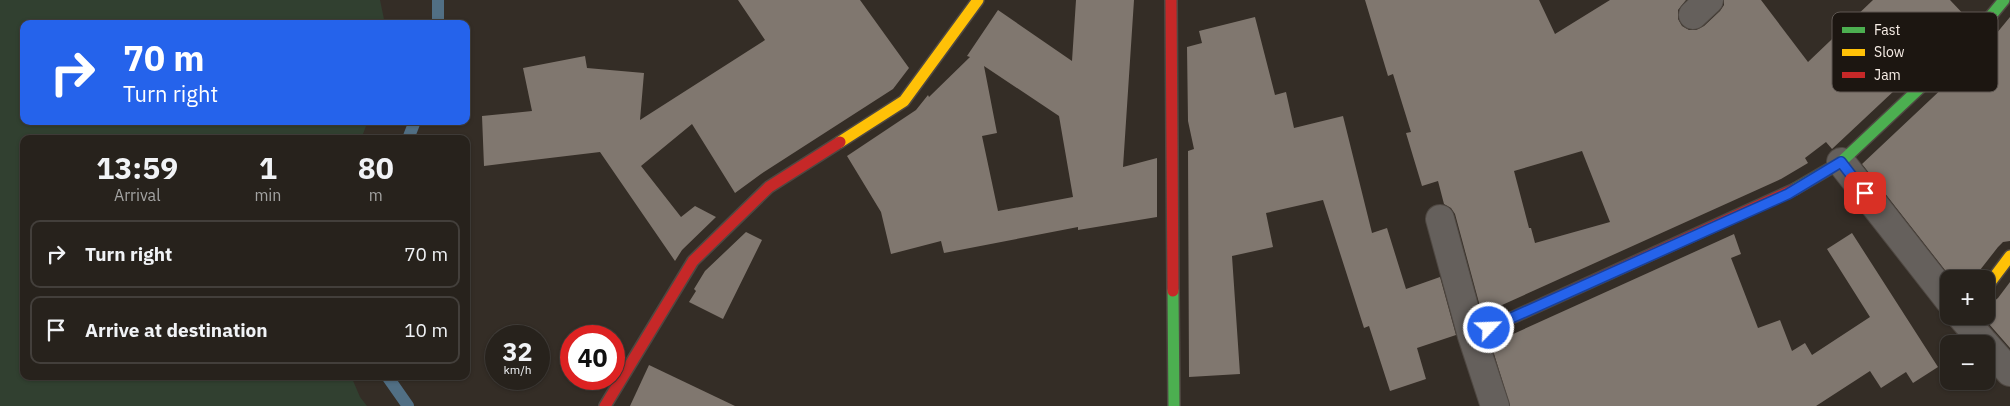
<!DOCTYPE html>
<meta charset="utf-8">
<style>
:root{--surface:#27221c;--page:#2f2a25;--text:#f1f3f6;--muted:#a4a4a3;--line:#433f3b}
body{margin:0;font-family:"IBM Plex Sans",sans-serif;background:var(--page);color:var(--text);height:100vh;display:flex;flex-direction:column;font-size:19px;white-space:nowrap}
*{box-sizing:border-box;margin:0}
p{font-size:16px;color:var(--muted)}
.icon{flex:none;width:28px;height:28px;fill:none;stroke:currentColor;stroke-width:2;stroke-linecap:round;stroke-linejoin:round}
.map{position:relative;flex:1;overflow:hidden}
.side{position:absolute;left:20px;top:135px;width:450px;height:245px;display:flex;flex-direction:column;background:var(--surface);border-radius:10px;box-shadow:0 1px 4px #0004,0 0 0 1px var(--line)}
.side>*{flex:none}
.banner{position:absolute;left:20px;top:20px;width:450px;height:105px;border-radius:10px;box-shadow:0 1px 4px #0004,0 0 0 1px var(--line);background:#2563eb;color:#fff;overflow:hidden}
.tools{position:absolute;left:1940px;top:270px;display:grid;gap:10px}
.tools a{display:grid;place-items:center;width:55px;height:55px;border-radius:10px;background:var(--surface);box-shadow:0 1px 4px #0004,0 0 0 1px var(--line);font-size:25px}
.speed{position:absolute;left:485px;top:325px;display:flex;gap:10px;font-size:25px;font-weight:700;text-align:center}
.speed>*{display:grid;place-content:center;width:65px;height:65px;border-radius:50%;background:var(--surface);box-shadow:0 1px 4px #0004,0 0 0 1px var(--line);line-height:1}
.speed small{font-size:12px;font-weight:400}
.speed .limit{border:8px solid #d22;background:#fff;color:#111}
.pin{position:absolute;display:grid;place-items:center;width:42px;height:42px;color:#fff;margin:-21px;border-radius:10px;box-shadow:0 2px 8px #0006}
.me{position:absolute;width:55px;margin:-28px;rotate:66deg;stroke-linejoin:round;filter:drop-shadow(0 0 4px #0008)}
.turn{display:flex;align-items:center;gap:18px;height:105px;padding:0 20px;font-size:22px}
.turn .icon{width:65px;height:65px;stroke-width:2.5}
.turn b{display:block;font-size:35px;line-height:42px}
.eta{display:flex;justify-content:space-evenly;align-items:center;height:85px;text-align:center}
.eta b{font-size:30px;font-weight:800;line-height:35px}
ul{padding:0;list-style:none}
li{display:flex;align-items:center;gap:15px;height:68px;margin:0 10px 8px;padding:0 10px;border:2px solid var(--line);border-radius:10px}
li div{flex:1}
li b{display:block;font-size:19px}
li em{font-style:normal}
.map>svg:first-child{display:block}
.green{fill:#314030}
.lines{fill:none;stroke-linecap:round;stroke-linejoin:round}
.stream{stroke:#516f84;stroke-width:12}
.building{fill:#80776f;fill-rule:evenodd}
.street-casing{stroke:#4f4842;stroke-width:30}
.fast-casing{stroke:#4f4842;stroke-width:14}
.slow-casing{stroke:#4f4842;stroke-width:14}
.jam-casing{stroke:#4f4842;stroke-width:14}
.street{stroke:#65605c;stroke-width:28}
.fast{stroke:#4caf50;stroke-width:11}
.slow{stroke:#ffc107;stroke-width:11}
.jam{stroke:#c62828;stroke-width:11}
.route-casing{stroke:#184099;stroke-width:12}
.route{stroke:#2563eb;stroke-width:9}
.key{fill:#1c1611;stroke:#5e5752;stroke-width:1}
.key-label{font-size:14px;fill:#f9efe8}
</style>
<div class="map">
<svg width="2010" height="406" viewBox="0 0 2010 406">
<rect width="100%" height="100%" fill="#342d26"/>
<path class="green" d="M0 0H380L385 24H24V121H368L361 139H24V376H351L360 397 367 406H0Z"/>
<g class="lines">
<g class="stream">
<path d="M438 0V24"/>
<path d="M408 139 415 121"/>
<path d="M387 376 408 406"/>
</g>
</g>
<g class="building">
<path d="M738 0H860L909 68 893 89 761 174 735 193 692 124 641 166 681 217 695 206 716 217 682 250 675 261 600 152 484 166 482 116 532 111 523 68 585 56 587 68 644 73 640 120 765 40Z"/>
<path d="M1076 0H1134L1123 167 1157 158V217L1078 230V227L944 253 941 241 891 254 881 212 847 156 916 110 928 95 929 97 970 57 967 56 998 10 1072 61ZM984 66 1059 116 1073 197 998 211 982 136 997 133Z"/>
<path d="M1365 0H1539L1555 34 1610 0H1686L1678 10V19L1682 26 1689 30H1696L1704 26 1720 11 1724 5V0H1761L1808 62 1873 0H1950L1968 19 1960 29 1832 149 1826 142 1805 158 1808 163 1781 179 1482 314 1455 214 1451 208 1444 204 1438 181 1422 186 1406 133 1411 132 1393 74 1388 76ZM1582 151 1610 222 1535 243 1531 228H1529L1514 171Z"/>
<path d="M1255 17 1275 95 1286 92 1294 128 1343 116 1372 233 1387 228 1406 289 1440 277 1456 335 1417 348 1426 379 1390 391 1369 326 1364 328 1323 200 1266 213 1273 247 1232 256 1240 374 1189 377 1188 151 1194 149 1188 121 1187 47 1202 43 1199 31Z"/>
<path d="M2010 17V241L2003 242 1998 247 1973 279H1952L1862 164 1982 51Z"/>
<path d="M746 232 762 240 723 319 689 302 696 291 694 289 705 271Z"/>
<path d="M1852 233 1938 367 1913 383 1906 372 1881 388 1870 371 1816 406H1510L1491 344 1734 234 1741 254 1731 258 1758 328 1780 320 1792 351 1805 343 1812 355 1870 317 1827 249Z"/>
<path d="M2010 282V348L1982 316H1986V303L1993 302 1998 298Z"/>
<path d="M649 365 735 406H630Z"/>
</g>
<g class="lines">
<defs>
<g id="street">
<path d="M1693 15 1709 0"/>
<path d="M1841 162 1949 300"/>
<path d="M1440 219 1472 336 1495 406"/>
<path d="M1961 316 1985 344"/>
<path d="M1986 345 2010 372"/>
</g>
<g id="fast">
<path d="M1795 189 1841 162 1971 40 2004 0"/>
<path d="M1173 291 1174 406"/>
</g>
<g id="slow">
<path d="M840 142 904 101 978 0"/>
<path d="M1986 288 2010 256"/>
</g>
<g id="jam">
<path d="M1171 0 1173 291"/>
<path d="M1472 336 1795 189"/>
<path d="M605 406 693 261 769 187 840 142"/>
</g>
</defs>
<use href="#street" class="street-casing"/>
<use href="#fast" class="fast-casing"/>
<use href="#slow" class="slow-casing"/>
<use href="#jam" class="jam-casing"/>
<use href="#street" class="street"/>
<use href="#fast" class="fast"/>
<use href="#slow" class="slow"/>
<use href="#jam" class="jam"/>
</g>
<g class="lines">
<defs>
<path id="route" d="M1489 328 1788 194 1841 162 1865 193"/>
</defs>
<use href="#route" class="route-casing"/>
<use href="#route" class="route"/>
</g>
<rect x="1832" y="12" width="166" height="80" rx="8" class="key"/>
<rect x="1842" y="27" width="23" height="6" fill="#4caf50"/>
<rect x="1842" y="49" width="23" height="7" fill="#ffc107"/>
<rect x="1842" y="72" width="23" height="6" fill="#c62828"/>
<g class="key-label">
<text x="1874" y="35">Fast</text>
<text x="1874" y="57">Slow</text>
<text x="1874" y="80">Jam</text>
</g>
</svg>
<div class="tools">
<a>+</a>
<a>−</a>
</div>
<div class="speed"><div>32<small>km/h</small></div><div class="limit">40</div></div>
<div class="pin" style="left:1865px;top:193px;background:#d93025"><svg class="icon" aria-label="arrive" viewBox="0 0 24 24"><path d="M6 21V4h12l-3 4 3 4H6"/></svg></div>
<svg class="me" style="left:1489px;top:328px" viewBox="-20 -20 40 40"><circle r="17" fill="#2563eb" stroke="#fff" stroke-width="3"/><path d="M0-11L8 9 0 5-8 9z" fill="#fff"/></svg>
<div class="banner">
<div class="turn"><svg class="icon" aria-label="right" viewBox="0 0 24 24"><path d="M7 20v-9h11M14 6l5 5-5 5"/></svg><div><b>70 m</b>Turn right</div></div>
</div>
<section class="side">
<div class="eta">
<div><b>13:59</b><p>Arrival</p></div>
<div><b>1</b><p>min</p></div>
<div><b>80</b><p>m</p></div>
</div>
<ul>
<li><svg class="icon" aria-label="right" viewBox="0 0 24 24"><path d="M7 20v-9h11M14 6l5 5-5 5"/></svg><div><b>Turn right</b></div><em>70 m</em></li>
<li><svg class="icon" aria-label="arrive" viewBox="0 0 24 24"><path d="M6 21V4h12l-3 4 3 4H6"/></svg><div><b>Arrive at destination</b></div><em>10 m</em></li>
</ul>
</section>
</div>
